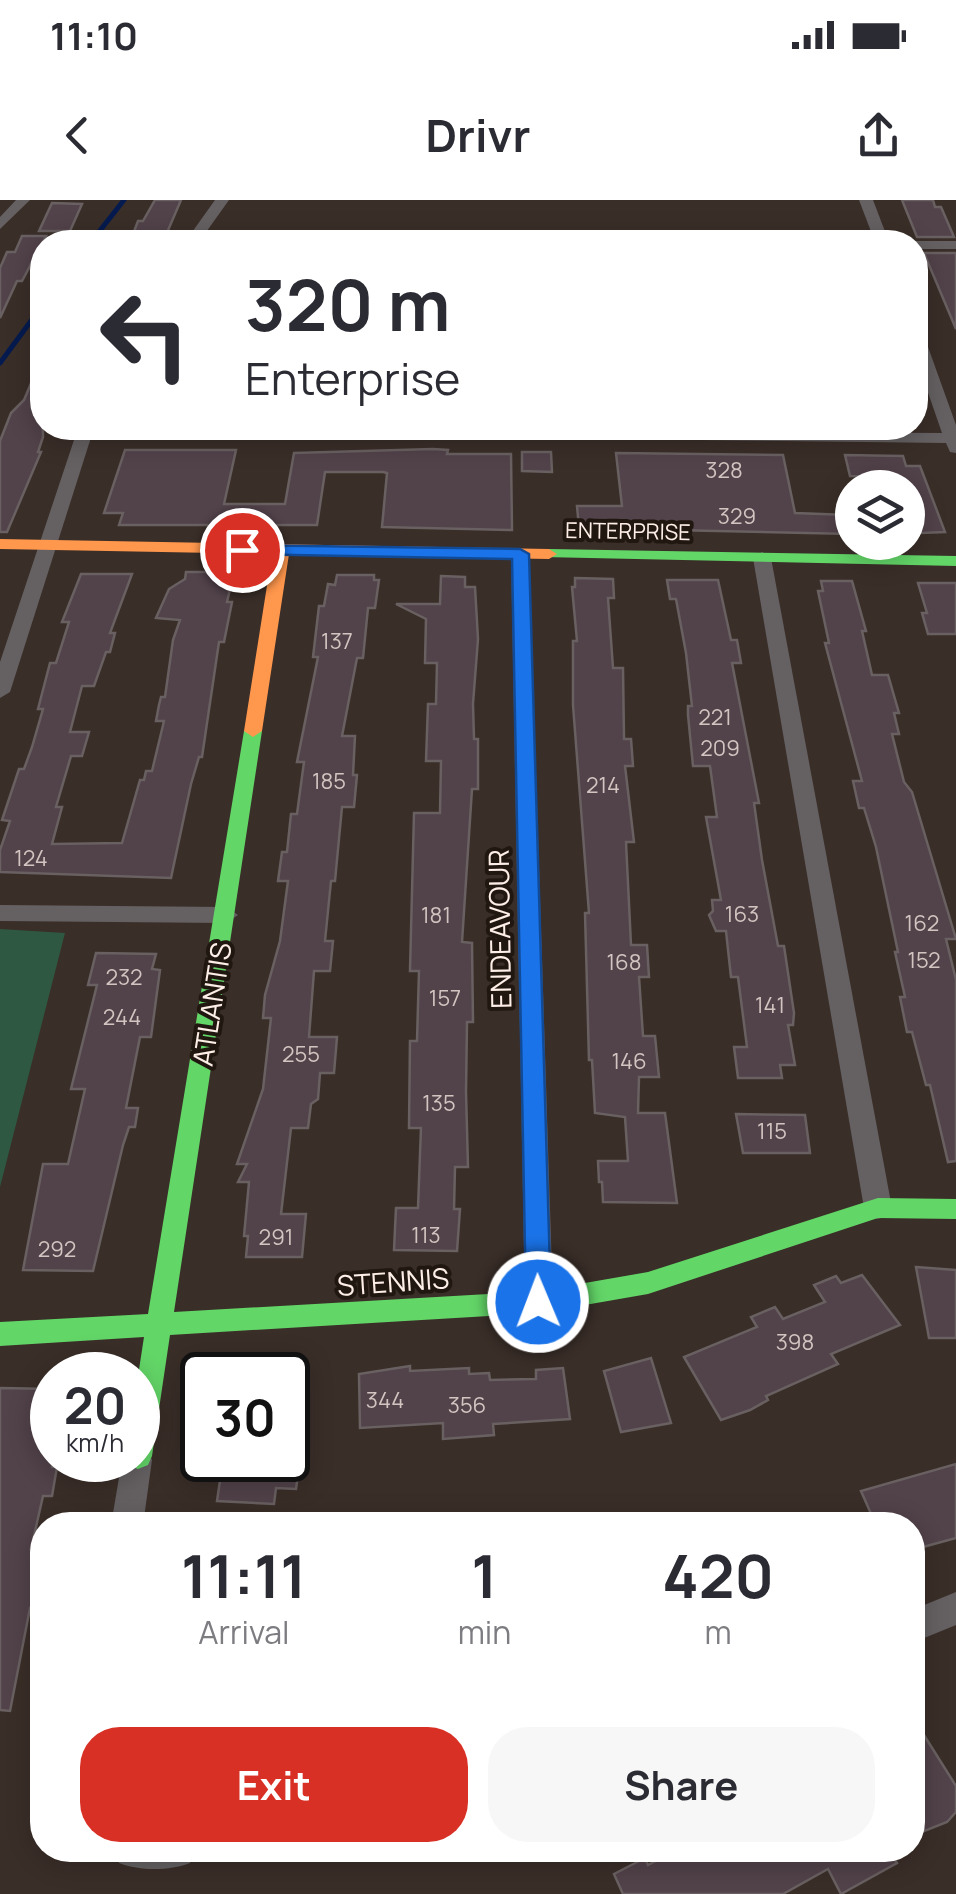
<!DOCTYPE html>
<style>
:root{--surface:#fff;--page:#f7f7f7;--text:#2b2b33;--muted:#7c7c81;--accent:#d93025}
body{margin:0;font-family:Manrope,sans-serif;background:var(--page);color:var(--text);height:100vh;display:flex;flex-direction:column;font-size:38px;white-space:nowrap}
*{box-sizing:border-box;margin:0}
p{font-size:32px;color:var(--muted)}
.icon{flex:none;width:55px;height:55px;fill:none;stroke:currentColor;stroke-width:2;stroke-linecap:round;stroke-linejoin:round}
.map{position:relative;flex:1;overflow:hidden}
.side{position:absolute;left:30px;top:1312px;width:895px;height:350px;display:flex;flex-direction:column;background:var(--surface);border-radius:40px;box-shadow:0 5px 25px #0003}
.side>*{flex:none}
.banner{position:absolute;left:30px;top:30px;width:898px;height:210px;border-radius:40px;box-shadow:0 5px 25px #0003;background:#fff;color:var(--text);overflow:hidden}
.fabs{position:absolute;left:835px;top:270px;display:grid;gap:20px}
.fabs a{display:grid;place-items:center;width:90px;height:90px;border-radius:50%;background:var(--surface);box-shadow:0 5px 25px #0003;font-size:50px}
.speed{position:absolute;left:30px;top:1152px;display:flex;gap:20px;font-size:50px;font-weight:700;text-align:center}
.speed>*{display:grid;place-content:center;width:130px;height:130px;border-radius:50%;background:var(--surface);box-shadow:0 5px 25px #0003;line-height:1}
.speed small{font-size:25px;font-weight:400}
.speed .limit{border:5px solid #111;border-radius:15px;background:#fff;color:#111}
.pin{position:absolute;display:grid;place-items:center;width:85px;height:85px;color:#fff;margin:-42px;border:5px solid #fff;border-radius:50%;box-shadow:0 2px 10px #0007}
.me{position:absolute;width:110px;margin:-55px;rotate:359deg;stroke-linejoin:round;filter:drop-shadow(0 0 8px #0008)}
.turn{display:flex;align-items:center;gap:35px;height:210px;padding:0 50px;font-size:45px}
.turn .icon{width:130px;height:130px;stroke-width:2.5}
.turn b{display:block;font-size:70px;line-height:85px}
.eta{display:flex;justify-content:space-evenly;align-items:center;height:170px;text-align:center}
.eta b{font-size:60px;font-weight:700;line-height:70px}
.button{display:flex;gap:20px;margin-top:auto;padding:20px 50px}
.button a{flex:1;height:115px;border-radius:40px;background:var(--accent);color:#fff;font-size:40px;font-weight:700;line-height:115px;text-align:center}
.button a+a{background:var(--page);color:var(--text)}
.status{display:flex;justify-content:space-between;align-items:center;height:70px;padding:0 50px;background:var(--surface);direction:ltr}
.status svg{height:28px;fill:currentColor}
header{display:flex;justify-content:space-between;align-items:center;height:130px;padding:0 50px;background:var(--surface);font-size:45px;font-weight:700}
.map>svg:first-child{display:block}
.green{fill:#2e5841}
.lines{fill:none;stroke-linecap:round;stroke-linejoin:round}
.stream{stroke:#051b4f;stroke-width:5}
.building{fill:#52424a;stroke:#696061;stroke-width:2.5}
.street{fill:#656163;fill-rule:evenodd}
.fast{fill:#63d668;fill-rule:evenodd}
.slow{fill:#ff974d;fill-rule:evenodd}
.route{fill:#1a73e8;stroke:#114b97;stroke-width:2.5}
.labels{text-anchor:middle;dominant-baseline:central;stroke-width:8;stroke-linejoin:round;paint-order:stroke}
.number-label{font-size:22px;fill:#d2c4c0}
.far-street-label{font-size:22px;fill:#fdefe7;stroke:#211711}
.street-label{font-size:28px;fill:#fdefe7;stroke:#211711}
</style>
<div class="status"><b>11:10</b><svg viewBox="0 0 49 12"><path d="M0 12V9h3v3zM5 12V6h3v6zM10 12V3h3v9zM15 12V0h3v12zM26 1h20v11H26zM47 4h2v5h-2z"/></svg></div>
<header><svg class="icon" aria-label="back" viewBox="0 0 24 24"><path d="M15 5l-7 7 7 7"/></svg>Drivr<svg class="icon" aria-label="share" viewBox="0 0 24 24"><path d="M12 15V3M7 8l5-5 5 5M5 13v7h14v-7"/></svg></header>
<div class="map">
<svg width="956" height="1694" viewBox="0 0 956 1694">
<rect width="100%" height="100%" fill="#3a2e28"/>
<path class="green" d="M0 729 65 733 0 987Z"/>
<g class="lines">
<g class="stream">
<path d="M91 42 124 0"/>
<path d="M0 163 42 106"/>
</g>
</g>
<g class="building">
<path d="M155 0H181L163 42H130L138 21H143Z"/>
<path d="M902 0H933L935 7H941L954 37H917Z"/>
<path d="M52 3 82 4 70 31H39Z"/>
<path d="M22 36H46L22 81H17L0 118V68L7 52H15Z"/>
<path d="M924 53H956V129Z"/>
<path d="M42 157 43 237 38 252H41L7 332H0V241L11 213 24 200Z"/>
<path d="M433 249 448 250 447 254H511L512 330 382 327 387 273 383 272H325L317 325H119L123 313H104L125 250H236L224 304H285L294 253Z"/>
<path d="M522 252H551L552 272 522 271Z"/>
<path d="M616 253 783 255 795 313 848 315 851 334 579 328 577 306H622Z"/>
<path d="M845 255 903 256 906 266H920L945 332 920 333 908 301V288H902L898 277 850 276Z"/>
<path d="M186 372H234L227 402H232L224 442H219L202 557H199L191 584 171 678 0 672V650L10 621 2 620 19 569H24L32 547 43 509H38L50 463H56L69 422H62L81 374H132L110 433H115L110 452H106L94 486H82L70 532H89L82 556H71L56 607H62L52 644 122 643 140 580H144L146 571H152L164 521H156L159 505 161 497H165L173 440 180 420 156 418 169 389 185 379Z"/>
<path d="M337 375H374V380H379L375 408H368L363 458H357L342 536H355L353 575H357L354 607H342L335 681H331L325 741H333L330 771H314L309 837H337L334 873H320L318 899 311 904 308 928H291L281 1014H306L302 1057H246L248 1036H244L249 982H238L247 964H237L263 889 271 818H263L265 795 280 741 288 681H278L282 652H287L291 614H297L304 562H297L318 457H313L319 406H324L328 384 335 385Z"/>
<path d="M441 376 465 377V387H475L478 439 473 504 474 539H478V589H472L462 742 472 743 473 822H467L466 892 468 967H455L454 1009H460L457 1051 394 1050 396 1008H418L421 928H409L410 841H417L419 771H410L414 613H440L441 561H426L428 504H436L437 463H425L426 419 396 404H440Z"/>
<path d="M575 378 613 379 614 398H608L613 468H623L624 539H631L633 566H625L634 642H626L631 745H647L649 777H639L643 836H655L659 877H639L638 913H665L677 1003 603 1002 602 982H599L598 961H628L625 917 595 913 592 860H589L585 713H589L573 505V441H577L572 387H575Z"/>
<path d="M667 380H718L731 440H737L741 463H732L759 603H754L762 660 778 746H784L794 813 793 825H788L795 865H780L782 878H738L734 847H747L738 777H731L726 731H716L709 715 713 711 712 700H721L706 617H717L710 566H693L688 515V506H692L686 453 676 399H670Z"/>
<path d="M821 381H852L866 431H862L872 475H888L899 513H894L899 534H892L904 582 912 592 956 739H946L956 780V961L948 962 930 885H926L912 832H907L900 797H905L895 752H898L876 647 864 608H859L853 581H862L825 443H829L818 391H823Z"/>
<path d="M918 383H956V434H928L922 413H927Z"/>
<path d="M96 753 156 754 152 769 160 770 151 837H140L126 908H138L135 927H129L123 945 93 1071 23 1070 43 964H68L85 889H71L97 785H88Z"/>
<path d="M736 914 805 915 810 953H743Z"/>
<path d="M916 1067 956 1070V1138H929Z"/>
<path d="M862 1075 900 1125 831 1154 838 1164 766 1196 768 1200 750 1210 721 1220 684 1157 757 1127 751 1117 775 1107 783 1119 825 1102 814 1085 836 1076 841 1083Z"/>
<path d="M651 1158 671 1223 621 1232 604 1171Z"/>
<path d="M410 1166V1171L469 1168V1174L489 1173 490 1180 536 1179V1170L563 1168 570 1219 493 1224 494 1235 443 1239V1223L360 1228 359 1174Z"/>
<path d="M0 1188 52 1189V1267H57L52 1296H43L31 1349H42V1408H30L10 1511 0 1510Z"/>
<path d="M223 1260H300L296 1289 276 1288 274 1304 217 1301Z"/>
<path d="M956 1264V1338L912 1350V1325H876L861 1291Z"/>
<path d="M912 1516 956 1586V1612L947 1622 912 1636Z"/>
<path d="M676 1650H889L897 1663 841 1694 828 1669 783 1694H623L614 1674 645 1658 648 1665Z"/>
</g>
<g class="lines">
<g class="street">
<path d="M16 0H30L0 29V17Z"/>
<path d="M215 0H229L204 35 649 38 656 42H185Z"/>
<path d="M859 0H873L889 42H875Z"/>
<path d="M915 41H956V49H915V42H910Z"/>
<path d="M915 128 923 133 956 225V253L950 252 946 243 121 233 113 228 942 233 915 155Z"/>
<path d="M78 228H94L10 492 0 498V462Z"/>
<path d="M520 349 529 354 553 1102 549 1111 539 1114 529 1111 525 1102 511 354Z"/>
<path d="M762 352 771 358 892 1008 888 1016 878 1019 868 1016 864 1008 753 358Z"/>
<path d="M0 705 226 707 238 715 226 723 0 721Z"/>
<path d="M138 1246 148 1250 152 1260 143 1325H111L122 1260H138Z"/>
<path d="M956 1392V1425L912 1443V1410Z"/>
<path d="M114 1650H195L190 1663C169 1671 140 1671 119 1663Z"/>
</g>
<g class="fast">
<path d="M549 349 956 356V366L543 357V351Z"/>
<path d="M253 525 262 531 174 1112 539 1091 648 1072 878 998 956 999V1019L878 1018 648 1094 539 1113 170 1135 152 1256 148 1265 138 1269 128 1265 126 1260H138V1176L144 1137 0 1146V1122L148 1114 244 531Z"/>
</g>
<path class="slow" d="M0 339 549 349 557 354 549 359 289 354 262 531 253 537 244 531 272 354 0 349Z"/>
</g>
<path class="route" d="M242 345 520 349 529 354 551 1102 548 1110 538 1113 529 1110 526 1102 512 359 236 354V347Z"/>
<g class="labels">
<g class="number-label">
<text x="724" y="270">328</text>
<text x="737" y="316">329</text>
<text x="337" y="441">137</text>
<text x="715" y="517">221</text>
<text x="720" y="548">209</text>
<text x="329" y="581">185</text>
<text x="603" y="585">214</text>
<text x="31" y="658">124</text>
<text x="742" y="714">163</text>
<text x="436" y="715">181</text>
<text x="922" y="723">162</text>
<text x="924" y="760">152</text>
<text x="624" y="762">168</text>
<text x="124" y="777">232</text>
<text x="445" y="798">157</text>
<text x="770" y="805">141</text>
<text x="122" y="817">244</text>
<text x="301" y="854">255</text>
<text x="629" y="861">146</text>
<text x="439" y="903">135</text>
<text x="772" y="931">115</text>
<text x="426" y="1035">113</text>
<text x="276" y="1037">291</text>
<text x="57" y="1049">292</text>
<text x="795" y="1142">398</text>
<text x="385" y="1200">344</text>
<text x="467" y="1205">356</text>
</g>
<g class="far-street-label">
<text transform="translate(628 331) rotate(1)">ENTERPRISE</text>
</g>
<g class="street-label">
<text transform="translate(499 729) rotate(-91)">ENDEAVOUR</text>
<text transform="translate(211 804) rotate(-81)">ATLANTIS</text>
<text transform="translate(393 1081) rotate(-4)">STENNIS</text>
</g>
</g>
</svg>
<div class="fabs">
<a><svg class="icon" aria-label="layers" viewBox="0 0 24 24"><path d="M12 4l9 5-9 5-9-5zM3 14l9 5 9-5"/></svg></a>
</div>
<div class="speed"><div>20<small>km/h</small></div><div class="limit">30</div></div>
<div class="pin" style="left:242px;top:350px;background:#d93025"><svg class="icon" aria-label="arrive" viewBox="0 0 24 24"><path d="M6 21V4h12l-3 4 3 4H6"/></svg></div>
<svg class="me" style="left:538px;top:1102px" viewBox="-20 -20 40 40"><circle r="17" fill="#1a73e8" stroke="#fff" stroke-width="3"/><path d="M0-11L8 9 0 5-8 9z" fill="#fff"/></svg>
<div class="banner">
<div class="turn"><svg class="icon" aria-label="left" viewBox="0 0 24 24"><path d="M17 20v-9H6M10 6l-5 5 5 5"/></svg><div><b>320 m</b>Enterprise</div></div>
</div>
<section class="side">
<div class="eta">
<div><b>11:11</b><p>Arrival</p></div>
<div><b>1</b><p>min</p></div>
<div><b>420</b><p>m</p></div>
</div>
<div class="button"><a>Exit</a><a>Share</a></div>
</section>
</div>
